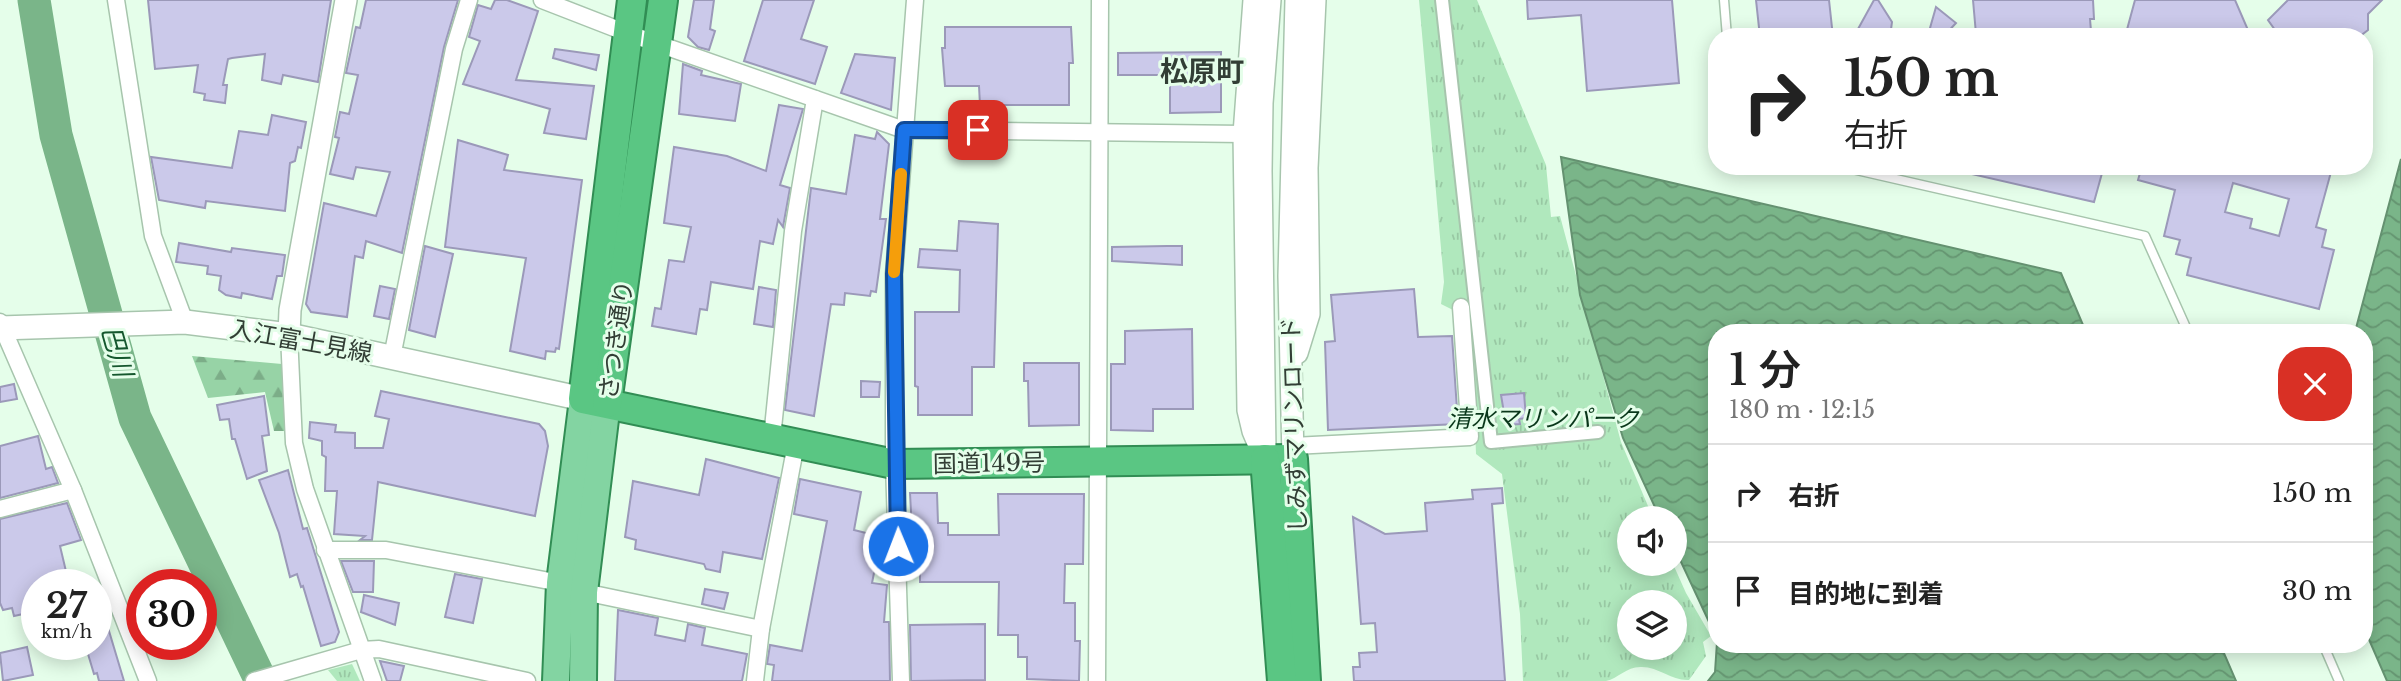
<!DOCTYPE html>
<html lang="ja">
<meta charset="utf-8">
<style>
:root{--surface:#fff;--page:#f2f2f2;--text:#222;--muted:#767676;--line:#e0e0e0}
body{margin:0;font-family:"Libre Baskerville","Noto Sans JP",serif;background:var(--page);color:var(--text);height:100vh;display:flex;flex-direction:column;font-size:26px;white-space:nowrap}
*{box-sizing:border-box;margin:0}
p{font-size:23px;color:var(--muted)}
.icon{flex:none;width:38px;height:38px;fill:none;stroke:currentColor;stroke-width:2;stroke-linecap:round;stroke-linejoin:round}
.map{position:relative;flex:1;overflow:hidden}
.sheet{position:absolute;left:1708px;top:324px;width:665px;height:329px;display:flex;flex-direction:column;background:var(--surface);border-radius:28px;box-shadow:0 4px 18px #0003}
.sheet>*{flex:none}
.top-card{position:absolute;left:1708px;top:28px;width:665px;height:147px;border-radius:28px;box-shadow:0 4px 18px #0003;background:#fff;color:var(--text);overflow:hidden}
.controls{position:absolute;left:1617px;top:506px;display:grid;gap:14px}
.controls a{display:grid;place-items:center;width:70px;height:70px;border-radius:50%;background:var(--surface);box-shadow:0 4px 18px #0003;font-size:35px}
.speed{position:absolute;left:21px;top:569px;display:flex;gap:14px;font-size:35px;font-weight:700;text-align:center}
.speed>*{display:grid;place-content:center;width:91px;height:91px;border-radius:50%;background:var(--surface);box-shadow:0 4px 18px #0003;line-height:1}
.speed small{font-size:18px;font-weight:400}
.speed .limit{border:10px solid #d22;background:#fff;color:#111}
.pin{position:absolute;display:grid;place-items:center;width:60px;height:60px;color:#fff;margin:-30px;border-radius:14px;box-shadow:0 4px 10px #0006}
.me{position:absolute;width:77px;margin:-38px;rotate:359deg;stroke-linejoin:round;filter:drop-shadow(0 0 5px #0008)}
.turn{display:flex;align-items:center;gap:24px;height:147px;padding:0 21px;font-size:32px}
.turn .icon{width:91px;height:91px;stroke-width:2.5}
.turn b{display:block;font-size:49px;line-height:60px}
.round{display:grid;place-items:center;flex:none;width:74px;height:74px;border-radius:28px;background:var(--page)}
.summary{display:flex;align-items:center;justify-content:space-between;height:119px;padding:0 21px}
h1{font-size:42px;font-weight:600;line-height:52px}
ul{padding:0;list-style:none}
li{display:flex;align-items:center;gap:21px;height:98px;padding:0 21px;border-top:2px solid var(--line)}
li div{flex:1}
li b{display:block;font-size:26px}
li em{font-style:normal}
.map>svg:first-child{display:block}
.grass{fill:url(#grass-tufts);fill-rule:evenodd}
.forest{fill:url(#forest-firs)}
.water{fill:url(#water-waves);stroke:#649170;stroke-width:2}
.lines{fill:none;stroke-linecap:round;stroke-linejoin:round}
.river{stroke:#7ab589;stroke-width:33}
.building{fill:#cbc9ea;stroke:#9b99b9;stroke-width:2;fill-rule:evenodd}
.service-casing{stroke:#a7c5ad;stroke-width:11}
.pedestrian-casing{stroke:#a7c5ad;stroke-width:16}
.minor-casing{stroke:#a7c5ad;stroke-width:19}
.tertiary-casing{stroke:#a7c5ad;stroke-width:24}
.secondary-casing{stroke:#a7c5ad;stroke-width:26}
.primary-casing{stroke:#318d54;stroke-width:30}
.trunk-casing{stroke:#318d54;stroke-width:32}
.service{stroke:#fff;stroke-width:8}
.pedestrian{stroke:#fff;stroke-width:12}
.minor{stroke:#fff;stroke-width:16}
.tertiary{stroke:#fff;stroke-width:21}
.secondary{stroke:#fff;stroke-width:23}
.primary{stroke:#83d4a2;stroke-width:26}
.trunk{stroke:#5ac683;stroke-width:28}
.route-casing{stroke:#114b97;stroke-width:18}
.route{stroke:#1a73e8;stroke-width:12}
.slow{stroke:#f59e0b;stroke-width:12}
.labels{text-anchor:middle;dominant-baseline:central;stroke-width:6;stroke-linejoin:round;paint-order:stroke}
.street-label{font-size:24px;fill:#323e35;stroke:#e5feea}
.park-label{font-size:24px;font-style:italic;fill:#09371a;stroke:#e5feea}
.water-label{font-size:26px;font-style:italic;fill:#15572e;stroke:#e5feea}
.quarter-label{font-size:28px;font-weight:bold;fill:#323e35;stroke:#e5feea}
</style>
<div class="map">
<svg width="2401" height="681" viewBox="0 0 2401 681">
<defs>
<pattern id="grass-tufts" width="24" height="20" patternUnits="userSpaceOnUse" patternTransform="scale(1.75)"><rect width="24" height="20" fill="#b0e8bd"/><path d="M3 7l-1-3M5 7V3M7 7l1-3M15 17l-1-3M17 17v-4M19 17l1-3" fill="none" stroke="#98c8a3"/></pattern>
<pattern id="forest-firs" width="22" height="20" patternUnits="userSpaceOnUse" patternTransform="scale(1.75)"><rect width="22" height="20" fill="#97d3a6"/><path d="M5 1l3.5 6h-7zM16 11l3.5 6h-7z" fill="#7cad88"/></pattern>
<pattern id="water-waves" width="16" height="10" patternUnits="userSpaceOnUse" patternTransform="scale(1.75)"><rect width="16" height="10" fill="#7ab589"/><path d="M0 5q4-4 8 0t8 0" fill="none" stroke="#659571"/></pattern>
</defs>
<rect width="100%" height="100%" fill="#e5feea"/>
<g class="grass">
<path d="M1419 0H1477L1546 165 1551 217 1560 216 1621 442 1653 518H1629V564H1673L1686 593 1711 636 1703 642 1706 656 1689 680C1672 681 1659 667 1642 667 1627 666 1619 678 1606 681 1588 681 1544 681 1523 681L1520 614 1502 474 1476 454 1471 319 1441 304 1444 282ZM1629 602H1675V648H1629Z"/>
<path d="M352 664 360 681H337L328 670Z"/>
</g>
<path class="forest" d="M192 356 282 364 288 431H274L265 392 208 398Z"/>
<g class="water">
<path d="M1561 157 2061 273 2086 332H1717V639L1675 549V518H1660L1623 438 1580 295Z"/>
<path d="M2401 159V681H2387L2364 628V332H2355Z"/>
<path d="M1717 642 2220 644 2236 681H1708L1715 672Z"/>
</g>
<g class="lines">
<path class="river" d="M34 0 56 135 135 418 261 681"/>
</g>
<g class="building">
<path d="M148 0H331L318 82 283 75 281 84 262 80 265 54 232 58 228 59 223 85H227L225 103 204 100 205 94 194 92 198 65 155 69Z"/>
<path d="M366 0H458L444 47 402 253 366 241 363 258 355 256 347 317 311 312 306 304 324 203 376 216 390 172 356 167 353 179 330 174 339 138 335 137 340 112 349 114 358 75 346 73 356 27 360 28Z"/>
<path d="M495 0H507L538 11 516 80 594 86 586 139 544 133 550 109 463 84 480 41 469 37 478 5 491 9Z"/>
<path d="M694 0H714L710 29 715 31 709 50 698 47 688 37Z"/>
<path d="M763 0H814L801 39 827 47 815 84 744 61Z"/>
<path d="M1527 0H1672L1679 83 1587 91 1581 15 1528 19Z"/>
<path d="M1756 0H1829L1833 37H1760Z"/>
<path d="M1874 0H1878L1892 22 1890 37H1862L1858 29Z"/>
<path d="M1973 0H2093L2094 19H2090L2091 31 2083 32V37H2002V32L1976 34Z"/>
<path d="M2135 0H2235L2251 37H2125Z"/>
<path d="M2288 0H2382L2368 14V30L2359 37H2280L2268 20Z"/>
<path d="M1936 7 1956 23 1944 36 1936 35 1930 28Z"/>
<path d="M945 27H1071L1073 63H1069V105H980L979 86H945L942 48H945Z"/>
<path d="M555 49 599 55 596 70 553 58Z"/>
<path d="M1221 52V112L1170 113V75H1118V53Z"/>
<path d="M855 54 895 58 891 110 841 93Z"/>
<path d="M683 64 702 71 701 75 741 84 735 121 679 114Z"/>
<path d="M779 105 803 109 780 185 790 188 783 227 778 220 773 244 760 241 753 289 711 282 707 310 700 309 696 334 652 326 655 308 661 309 669 260 684 262 691 227 664 223 674 147 727 156 766 171Z"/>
<path d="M272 115 306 122 301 148 298 147 295 161 290 163 285 211 206 201 205 208 159 200 151 157 232 168 239 131 268 135Z"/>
<path d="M877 132 889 144 880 219H886L876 292 871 291 870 296 845 293 844 305 831 304 814 416 785 410 811 188 846 194 855 135 875 139Z"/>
<path d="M458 140 508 155 504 170 582 180 559 349 556 348 555 352 546 351 545 359 510 351 526 258 445 247Z"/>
<path d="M1964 166H2104L2094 202 1963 172Z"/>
<path d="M2142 166H2308L2331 172 2316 227 2326 230 2322 247 2334 250 2319 309 2187 275 2191 258 2176 254 2180 240 2164 236 2175 190 2138 180ZM2233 183 2289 199 2279 236 2250 228 2252 219 2225 212Z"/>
<path d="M959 221 998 224 994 367H972V415H918V387L915 386V312H959L960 270 918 267 920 249 957 251Z"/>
<path d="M179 243 231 252 232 248 285 255 282 276H277L272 299 242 293 241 298 226 295 219 290 221 276 207 274 208 266 176 262Z"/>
<path d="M425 246 453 254 435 337 409 330Z"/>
<path d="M1167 246H1182V265L1112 261V247Z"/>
<path d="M380 286 395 289 389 319 374 316Z"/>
<path d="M759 287 776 290 773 327 754 324Z"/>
<path d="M1414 289 1418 337 1452 336 1458 424 1328 430 1325 342 1335 341 1331 295Z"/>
<path d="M1192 329 1193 409H1153V431L1111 430V364H1125V331Z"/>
<path d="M1024 363H1079V425L1029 426 1028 381H1024Z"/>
<path d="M861 381 880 382 879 397H861Z"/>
<path d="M14 384 17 399 0 402V387Z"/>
<path d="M381 391 539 424 545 431 548 446 535 516 378 482 372 540H360L365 536 334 534 337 491H325L326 457 322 455V441L309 438 310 422 336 425 335 432 355 433V448H383L389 419 375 416Z"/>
<path d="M1524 393 1526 418 1519 419 1520 424 1506 425 1501 395Z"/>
<path d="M264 396 269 435 262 436 267 471 247 479 235 439H232L229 419 220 420 217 405Z"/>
<path d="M38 436 46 469 52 467 58 483 0 498V446Z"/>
<path d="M706 459 779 478 762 559 723 552 720 572 706 569 704 564 635 549 636 540 625 537 633 481 699 495Z"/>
<path d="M288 470 303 529 307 528 339 632 335 642 321 646 303 586 301 587 297 574 290 577 279 533 259 480Z"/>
<path d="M800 479 861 492 854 530 886 538 884 554 878 553 872 583 887 585 884 622H889L890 681H772L774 665 767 664 770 645 802 651 827 521 794 514Z"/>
<path d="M1502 488 1503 503 1492 504 1505 681H1354L1353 667H1360L1359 653 1377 652 1375 623 1361 624 1353 517 1385 534 1427 531 1425 503 1473 499 1472 490Z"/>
<path d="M910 493H937L938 523H948V535H999L998 494H1084L1083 564H1065L1064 603H1075V641H1080L1079 681 1027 679V657H1018V635H998L999 582H920V531H912Z"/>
<path d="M67 503 81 540 60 546 69 584H37V611L14 616 12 608 3 610 0 603V519Z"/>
<path d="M341 561H374L373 592H353Z"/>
<path d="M455 574 482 579 473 623 445 617Z"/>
<path d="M705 589 728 593 724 609 702 604Z"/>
<path d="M364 595 399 603 395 625 361 612Z"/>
<path d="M96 601H100L124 681H99L97 673 94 674 85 644H96Z"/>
<path d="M618 610 658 618 655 635 685 641 688 624 705 628 702 645 747 654 742 681H615Z"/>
<path d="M985 624V680L911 681 910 625Z"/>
<path d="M27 647 33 675 3 681 0 653Z"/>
<path d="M380 661 404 666 400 681H387Z"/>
</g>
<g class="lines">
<defs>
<g id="service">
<path d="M1724 0 1727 37"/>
<path d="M1839 166 2145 236 2188 332"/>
<path d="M2323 644 2339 681"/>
</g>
<path id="pedestrian" d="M1442 0 1491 442 1598 432"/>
<g id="minor">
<path d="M116 0 153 236 185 322"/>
<path d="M542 0 627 33 904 130 1244 134"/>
<path d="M0 322 73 490 148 681"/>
<path d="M289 335 294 443 305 489 373 681"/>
<path d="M392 357 454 49 469 0"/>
<path d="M772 438 793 231 815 99"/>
<path d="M1293 446 1470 437 1461 307"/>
<path d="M0 509 73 490"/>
<path d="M325 550H386L560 583"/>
<path d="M584 592 761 629"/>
<path d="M254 681 361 650 379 649 527 681"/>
<path d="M755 681 761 629 796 444"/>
<path d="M901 681 894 464V274L915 0"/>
<path d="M1097 681 1100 0"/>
</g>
<g id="tertiary">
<path d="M1254 0 1244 134 1248 410 1253 431 1265 459"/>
<path d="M289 335 290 310 346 0"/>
<path d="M1297 353 1309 314 1307 168 1315 0"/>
<path d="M1265 450 1261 171 1262 103 1270 0"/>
<path d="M1293 459 1289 276 1296 0"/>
</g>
<path id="secondary" d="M0 328 185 322 289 335 583 399"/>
<g id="primary">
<path d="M556 681 560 583 583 399"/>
<path d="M583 681 584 592 607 403"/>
</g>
<g id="trunk">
<path d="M632 0 583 399 894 464 1293 459 1306 681"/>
<path d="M607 403 663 0"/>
<path d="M1265 459 1282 681"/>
</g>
</defs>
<use href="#service" class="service-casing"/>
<use href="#pedestrian" class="pedestrian-casing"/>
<use href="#minor" class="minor-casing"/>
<use href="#tertiary" class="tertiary-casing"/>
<use href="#secondary" class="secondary-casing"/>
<use href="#primary" class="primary-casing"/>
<use href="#trunk" class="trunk-casing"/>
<use href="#service" class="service"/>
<use href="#pedestrian" class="pedestrian"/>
<use href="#minor" class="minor"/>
<use href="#tertiary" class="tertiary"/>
<use href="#secondary" class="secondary"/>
<use href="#primary" class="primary"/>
<use href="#trunk" class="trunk"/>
</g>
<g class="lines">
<defs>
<path id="route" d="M898 546 894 274 904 130H978"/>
</defs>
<use href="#route" class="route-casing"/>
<use href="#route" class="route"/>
<path class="slow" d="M894 272 901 174"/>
</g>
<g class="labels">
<g class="street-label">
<text transform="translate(616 340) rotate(-82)">さつき通り</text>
<text transform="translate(301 341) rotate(10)">入江富士見線</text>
<text transform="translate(1294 425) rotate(-92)">しみずマリンロード</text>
<text transform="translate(989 463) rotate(-1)">国道149号</text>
</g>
<g class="park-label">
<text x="1543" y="418">清水マリンパーク</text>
</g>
<g class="water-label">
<text transform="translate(117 351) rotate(74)">巴川</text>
</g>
<g class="quarter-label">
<text x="1202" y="71">松原町</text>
</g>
</g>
</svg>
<div class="controls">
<a><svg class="icon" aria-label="sound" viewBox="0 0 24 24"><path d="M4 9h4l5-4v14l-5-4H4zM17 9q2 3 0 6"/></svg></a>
<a><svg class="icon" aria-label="layers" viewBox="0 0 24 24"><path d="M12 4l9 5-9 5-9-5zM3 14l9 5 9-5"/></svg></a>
</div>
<div class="speed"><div>27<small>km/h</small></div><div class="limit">30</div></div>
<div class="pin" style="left:978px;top:130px;background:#d93025"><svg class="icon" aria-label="arrive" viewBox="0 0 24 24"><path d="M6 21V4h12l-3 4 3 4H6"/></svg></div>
<svg class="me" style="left:898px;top:546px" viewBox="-20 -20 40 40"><circle r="17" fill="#1a73e8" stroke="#fff" stroke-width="3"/><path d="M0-11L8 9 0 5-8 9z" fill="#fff"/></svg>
<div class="top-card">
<div class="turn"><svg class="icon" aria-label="right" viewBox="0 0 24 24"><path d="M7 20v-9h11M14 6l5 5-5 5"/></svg><div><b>150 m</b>右折</div></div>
</div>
<section class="sheet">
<div class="summary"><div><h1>1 分</h1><p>180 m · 12:15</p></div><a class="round" style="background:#d93025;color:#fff"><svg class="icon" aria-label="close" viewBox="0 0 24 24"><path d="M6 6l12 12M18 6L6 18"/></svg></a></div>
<ul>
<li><svg class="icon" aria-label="right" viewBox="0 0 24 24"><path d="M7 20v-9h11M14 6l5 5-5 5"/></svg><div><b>右折</b></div><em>150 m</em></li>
<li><svg class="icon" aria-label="arrive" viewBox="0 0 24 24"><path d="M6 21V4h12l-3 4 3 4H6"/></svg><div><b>目的地に到着</b></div><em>30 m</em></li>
</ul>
</section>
</div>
